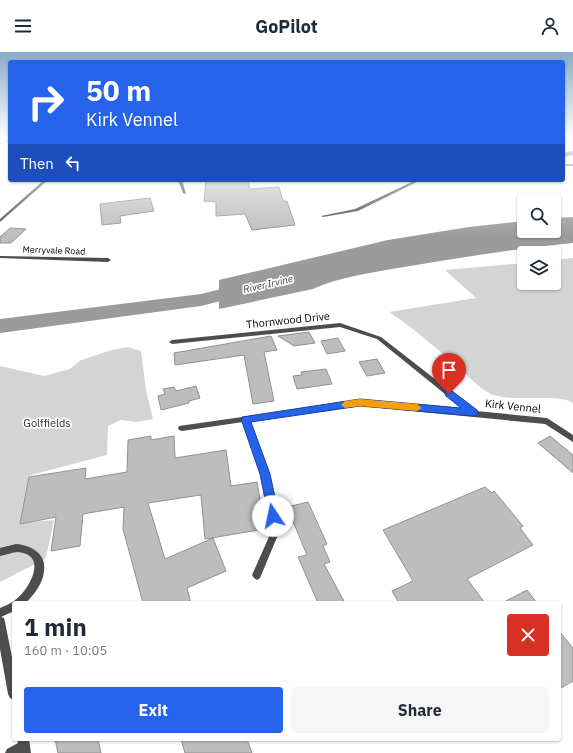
<!DOCTYPE html>
<meta charset="utf-8">
<style>
:root{--surface:#fff;--page:#f6f6f7;--text:#1f2937;--muted:#747a83;--accent:#2563eb}
body{margin:0;font-family:"IBM Plex Sans",sans-serif;background:var(--page);color:var(--text);height:100vh;display:flex;flex-direction:column;font-size:15px;white-space:nowrap}
*{box-sizing:border-box;margin:0}
p{font-size:13px;color:var(--muted)}
.icon{flex:none;width:22px;height:22px;fill:none;stroke:currentColor;stroke-width:2;stroke-linecap:round;stroke-linejoin:round}
.map{position:relative;flex:1;overflow:hidden}
.side{position:absolute;left:12px;top:549px;width:549px;height:140px;display:flex;flex-direction:column;background:var(--surface);border-radius:4px;box-shadow:0 1px 3px #0004}
.side>*{flex:none}
.banner{position:absolute;left:8px;top:8px;width:557px;height:122px;border-radius:4px;box-shadow:0 1px 3px #0004;background:#2563eb;color:#fff;overflow:hidden}
.tools{position:absolute;left:517px;top:142px;display:grid;gap:8px}
.tools a{display:grid;place-items:center;width:44px;height:44px;border-radius:4px;background:var(--surface);box-shadow:0 1px 3px #0004;font-size:20px}
.pin{position:absolute;display:grid;place-items:center;width:34px;height:34px;color:#fff;margin:-41px -17px;border-radius:50% 50% 50% 0;rotate:-45deg;box-shadow:0 0 4px #0007}
.pin .icon{rotate:45deg}
.me{position:absolute;width:44px;margin:-22px;rotate:349deg;stroke-linejoin:round;filter:drop-shadow(0 0 3px #0008)}
.turn{display:flex;align-items:center;gap:14px;height:84px;padding:0 12px;font-size:18px}
.turn .icon{width:52px;height:52px;stroke-width:2.5}
.turn b{display:block;font-size:28px;line-height:34px}
.then{display:flex;align-items:center;height:38px;padding:0 12px;background:#0003;gap:8px;font-size:15px}
.round{display:grid;place-items:center;flex:none;width:42px;height:42px;border-radius:4px;background:var(--page)}
.headline{display:flex;align-items:center;justify-content:space-between;height:68px;padding:0 12px}
h1{font-size:24px;font-weight:700;line-height:30px}
.action{display:flex;gap:8px;margin-top:auto;padding:8px 12px}
.action a{flex:1;height:46px;border-radius:4px;background:var(--accent);color:#fff;font-size:16px;font-weight:700;line-height:46px;text-align:center}
.action a+a{background:var(--page);color:var(--text)}
header{display:flex;justify-content:space-between;align-items:center;height:52px;padding:0 12px;background:var(--surface);font-size:18px;font-weight:700}
.map>svg:first-child{display:block}
.green{fill:#d4d4d4}
.water{fill:#9b9b9b}
.lines{fill:none;stroke-linecap:round;stroke-linejoin:round}
.river{fill:#9b9b9b;fill-rule:evenodd}
.building{fill:#bdbdbd;stroke:#919191}
.major-casing{stroke:#dbdbdb;stroke-width:2}
.minor{fill:#4d4d4d;fill-rule:evenodd}
.major{fill:#000;fill-rule:evenodd}
.route{fill:#2563eb;stroke:#184099}
.slow{fill:#f59e0b}
.labels{text-anchor:middle;dominant-baseline:central;stroke-width:3.5;stroke-linejoin:round;paint-order:stroke}
.far-street-label{font-size:9px;fill:#000;stroke:#fff}
.far-water-label{font-size:10px;font-style:italic;fill:#3c3c3c;stroke:#fff}
.street-label{font-size:11px;fill:#000;stroke:#fff}
.park-label{font-size:11px;fill:#2b2b2b;stroke:#fff}
</style>
<header><svg class="icon" aria-label="menu" viewBox="0 0 24 24"><path d="M4 6h16M4 12h16M4 18h16"/></svg>GoPilot<svg class="icon" aria-label="person" viewBox="0 0 24 24"><circle cx="12" cy="8" r="4"/><path d="M4 21q1-7 8-7t8 7"/></svg></header>
<div class="map">
<svg width="573" height="701" viewBox="0 0 573 701">
<rect width="100%" height="100%" fill="#fff"/>
<g class="green">
<path d="M573 206V351C559 340 509 352 489 341 479 336 469 325 461 317 437 297 415 277 389 260L476 246 445 218 524 211V231H554V208Z"/>
<path d="M128 295 141 299 146 338 153 367 137 370 121 368 108 374 107 403 31 423 29 425 21 471 54 468 48 497 45 507 0 530V314L44 324 70 317 81 308 112 298Z"/>
</g>
<path class="water" d="M573 165V191C514 197 456 206 398 216 370 221 339 225 313 237L219 257V228L388 188 469 175 524 169V179H554V166Z"/>
<g class="lines">
<path class="river" d="M253 229 260 231 263 235 260 239 201 254 0 281V267L201 242Z"/>
</g>
<g class="building">
<path d="M206 128H248L250 137 279 135 283 149H287L295 173 252 178 245 162 216 164V150L204 149Z"/>
<path d="M150 146 154 159 120 164 121 171 102 173 100 152Z"/>
<path d="M10 176 26 177 11 191H0V185Z"/>
<path d="M309 280 315 291 294 294 278 284Z"/>
<path d="M271 284 277 298 264 300 274 349 253 352 244 303 175 313 174 301Z"/>
<path d="M338 286 345 299 327 302 321 289Z"/>
<path d="M377 307 385 321 367 324 359 310Z"/>
<path d="M326 317 332 332 297 337 293 324 302 323 301 320Z"/>
<path d="M196 334 200 346 189 349V351L161 358 158 344 165 342 163 337 174 335 176 339Z"/>
<path d="M151 384V388L174 384 175 406 226 398 231 434 257 430 265 477 205 487 201 443 148 451 165 507 213 486 226 519 187 536 191 551H143L123 477 124 455 83 462 80 494 51 499 56 465 20 472 29 425 86 416 85 427 127 420 128 388Z"/>
<path d="M550 384 573 403V421L538 391Z"/>
<path d="M485 435 492 441 494 439 523 474 520 476 533 493 467 527 485 551H399L392 539 413 529 383 478Z"/>
<path d="M308 450 327 492 323 494 330 510 324 512 345 551H318L298 505 307 503 287 455Z"/>
<path d="M527 538 537 551H502Z"/>
<path d="M559 579 573 596V629L559 637Z"/>
<path d="M55 687H98L101 701H58Z"/>
<path d="M181 687H247L252 701H185Z"/>
</g>
<g class="lines">
<defs>
<path id="major" d="M573 99V103L563 105V101Z"/>
</defs>
<use href="#major" class="major-casing"/>
<g class="minor">
<path d="M10 87V89L0 93V91Z"/>
<rect x="563" y="112" width="10" height="2"/>
<path d="M44 128H48L0 170V167Z"/>
<path d="M178 128H182L186 142 183 141Z"/>
<path d="M416 128H421L358 159 323 165 321 164 355 157Z"/>
<path d="M0 204 108 206 111 208 108 210 0 206Z"/>
<path d="M340 271 381 285 476 359 547 366 573 383V390L545 372 360 354 250 369 269 422 280 478 260 526 257 528 254 526 252 523 272 478 261 422 243 370 182 379 179 378 178 376 179 374 360 348 466 359 377 287 340 275 172 292 169 290 172 288Z"/>
<path d="M16 492C31 493 47 502 44 519 43 531 35 541 27 550L26 551H14V559L1 565 4 566 5 570 14 615V648L10 646 8 642 0 597V556C4 554 10 552 14 549 28 540 50 503 18 500 12 500 6 503 0 504V496Z"/>
<path d="M17 687H29L31 701H5L7 697 18 691Z"/>
</g>
<use href="#major" class="major"/>
</g>
<linearGradient id="sky" x2="0" y2="1"><stop stop-color="#89aac9"/><stop offset="0.47" stop-color="#fff"/><stop offset="1" stop-color="#fff" stop-opacity="0"/></linearGradient>
<rect width="573" height="184" fill="url(#sky)"/>
<path class="route" d="M446 339H452L477 358 478 361 477 363 473 364 360 354 251 370 270 422 279 464 277 467 273 469 269 467 260 422 241 367 242 365 360 347 461 356 446 344 445 342Z"/>
<path class="slow" d="M360 347 417 352 422 356 417 359 360 354 345 356 341 353 345 349Z"/>
<g class="labels">
<g class="far-street-label">
<text transform="translate(54 198) rotate(2)">Merryvale Road</text>
</g>
<g class="far-water-label">
<text transform="translate(268 232) rotate(-13)">River Irvine</text>
</g>
<g class="street-label">
<text transform="translate(288 268) rotate(-6)">Thornwood Drive</text>
<text transform="translate(513 354) rotate(6)">Kirk Vennel</text>
</g>
<g class="park-label">
<text x="47" y="371">Golffields</text>
</g>
</g>
</svg>
<div class="tools">
<a><svg class="icon" aria-label="search" viewBox="0 0 24 24"><circle cx="10" cy="10" r="6"/><path d="M15 15l6 6"/></svg></a>
<a><svg class="icon" aria-label="layers" viewBox="0 0 24 24"><path d="M12 4l9 5-9 5-9-5zM3 14l9 5 9-5"/></svg></a>
</div>
<div class="pin" style="left:449px;top:342px;background:#d93025"><svg class="icon" aria-label="arrive" viewBox="0 0 24 24"><path d="M6 21V4h12l-3 4 3 4H6"/></svg></div>
<svg class="me" style="left:273px;top:464px" viewBox="-20 -20 40 40"><circle r="19" fill="#fff"/><path d="M0-13L10 11 0 6-10 11z" fill="#2563eb"/></svg>
<div class="banner">
<div class="turn"><svg class="icon" aria-label="right" viewBox="0 0 24 24"><path d="M7 20v-9h11M14 6l5 5-5 5"/></svg><div><b>50 m</b>Kirk Vennel</div></div>
<div class="then">Then<svg class="icon" aria-label="left" viewBox="0 0 24 24"><path d="M17 20v-9H6M10 6l-5 5 5 5"/></svg></div>
</div>
<section class="side">
<div class="headline"><div><h1>1 min</h1><p>160 m · 10:05</p></div><a class="round" style="background:#d93025;color:#fff"><svg class="icon" aria-label="close" viewBox="0 0 24 24"><path d="M6 6l12 12M18 6L6 18"/></svg></a></div>
<div class="action"><a>Exit</a><a>Share</a></div>
</section>
</div>
